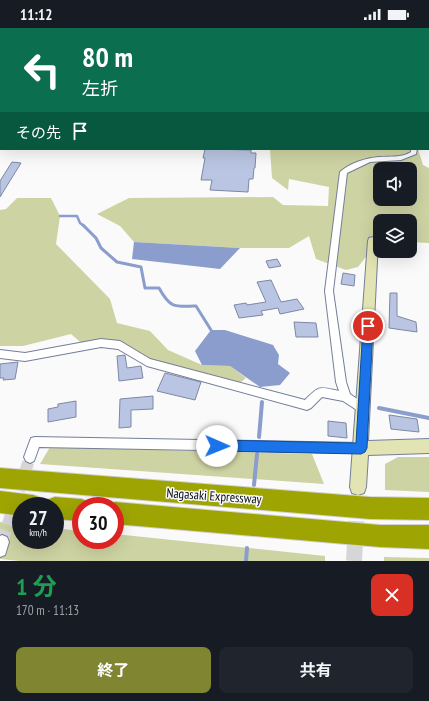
<!DOCTYPE html>
<html lang="ja">
<meta charset="utf-8">
<style>
:root{--surface:#171b24;--page:#20242c;--text:#f1f3f6;--muted:#9ea1a6;--accent:#7f8530}
body{margin:0;font-family:"PT Sans Narrow","Noto Sans JP",sans-serif;background:var(--page);color:var(--text);height:100vh;display:flex;flex-direction:column;font-size:15px;white-space:nowrap}
*{box-sizing:border-box;margin:0}
p{font-size:13px;color:var(--muted)}
.icon{flex:none;width:22px;height:22px;fill:none;stroke:currentColor;stroke-width:2;stroke-linecap:round;stroke-linejoin:round}
.map{position:relative;height:533px;overflow:hidden}
.sheet{display:flex;flex-direction:column;background:var(--surface);flex:1}
.sheet>*{flex:none}
.guide{position:absolute;left:0px;top:0px;width:429px;height:122px;box-shadow:0 4px 16px #0002;background:#0b6e4f;color:#fff;overflow:hidden}
.tools{position:absolute;left:373px;top:134px;display:grid;gap:8px}
.tools a{display:grid;place-items:center;width:44px;height:44px;border-radius:8px;background:var(--surface);box-shadow:0 4px 16px #0002;font-size:20px}
.speed{position:absolute;left:12px;top:469px;display:flex;gap:8px;font-size:20px;font-weight:700;text-align:center}
.speed>*{display:grid;place-content:center;width:52px;height:52px;border-radius:50%;background:var(--surface);box-shadow:0 4px 16px #0002;line-height:1}
.speed small{font-size:10px;font-weight:400}
.speed .limit{border:6px solid #d22;background:#fff;color:#111}
.pin{position:absolute;display:grid;place-items:center;width:34px;height:34px;color:#fff;margin:-17px;border:2px solid #fff;border-radius:50%;box-shadow:0 1px 4px #0007}
.me{position:absolute;width:44px;margin:-22px;rotate:91deg;stroke-linejoin:round;filter:drop-shadow(0 0 3px #0008)}
.turn{display:flex;align-items:center;gap:14px;height:84px;padding:0 16px;font-size:18px}
.turn .icon{width:52px;height:52px;stroke-width:2.5}
.turn b{display:block;font-size:28px;line-height:34px}
.then{display:flex;align-items:center;height:38px;padding:0 16px;background:#0003;gap:8px;font-size:15px}
.round{display:grid;place-items:center;flex:none;width:42px;height:42px;border-radius:8px;background:var(--page)}
.overview{display:flex;align-items:center;justify-content:space-between;height:68px;padding:0 16px}
h1{font-size:24px;font-weight:700;line-height:30px;color:#1e9e55}
.action{display:flex;gap:8px;margin-top:auto;padding:8px 16px}
.action a{flex:1;height:46px;border-radius:8px;background:var(--accent);color:#fff;font-size:16px;font-weight:700;line-height:46px;text-align:center}
.action a+a{background:var(--page);color:var(--text)}
.status{display:flex;justify-content:space-between;align-items:center;height:28px;padding:0 20px;background:var(--surface);direction:ltr}
.status svg{height:11px;fill:currentColor}
.map>svg:first-child{display:block}
.green{fill:#ced3a3;fill-rule:evenodd}
.water{fill:#8a9dcd}
.lines{fill:none;stroke-linecap:round;stroke-linejoin:round}
.stream-far2{stroke:#8a9dcd;stroke-width:2.5}
.stream-far1{stroke:#8a9dcd;stroke-width:3}
.stream{stroke:#8a9dcd;stroke-width:4}
.building{fill:#b9c5e2;stroke:#7d88a3}
.street-tunnel{stroke:#d6d6d8;stroke-width:12;stroke-dasharray:12 6;stroke-linecap:butt}
.secondary-tunnel{stroke:#d6d6d8;stroke-width:16;stroke-dasharray:16 8;stroke-linecap:butt}
.street-casing{stroke:#747e99;stroke-width:2}
.secondary-casing{stroke:#747e99;stroke-width:2}
.highway-casing{stroke:#d3d3d5;stroke-width:2}
.street{fill:#fff;fill-rule:evenodd}
.secondary{fill:#e2e4b3;fill-rule:evenodd}
.highway{fill:#9ea503;fill-rule:evenodd}
.route{fill:#1a73e8;stroke:#114b97}
.labels{text-anchor:middle;dominant-baseline:central;stroke-width:3;stroke-linejoin:round;paint-order:stroke}
.near-street-label{font-size:13px;fill:#0a0d17;stroke:#fafafa}
</style>
<div class="status"><b>11:12</b><svg viewBox="0 0 49 12"><path d="M0 12V9h3v3zM5 12V6h3v6zM10 12V3h3v9zM15 12V0h3v12zM26 1h20v11H26zM47 4h2v5h-2z"/></svg></div>
<div class="map">
<svg width="429" height="533" viewBox="0 0 429 533">
<rect width="100%" height="100%" fill="#fafafa"/>
<g class="green">
<path d="M0 0H429V88L428 1H1V33Z"/>
<path d="M270 121H418L423 137 429 140V215L410 214V193H380V211L358 239 346 242 316 231 309 208 289 220H240L134 214 120 198 97 186 129 170 273 169 283 177 328 178 329 159 289 151 288 162 272 150ZM380 141H410V171H380Z"/>
<path d="M17 170H51L60 188 56 216 110 271 117 295 150 303 168 322 202 337 230 338 246 350 236 358 147 334 120 317 85 318 71 306 23 318H0V182L6 181Z"/>
<path d="M50 419 312 426 324 456 40 436Z"/>
<path d="M398 429H429V464L385 462V436Z"/>
<path d="M0 494 21 496V512H55V500L81 503V512H115V506L325 528V533H20L0 531Z"/>
<path d="M384 529 429 530V533H384Z"/>
</g>
<g class="water">
<path d="M134 214 240 220 220 241 132 231Z"/>
<path d="M211 302H225L273 317 279 327 278 336 290 345 280 357 260 359 230 338 202 337 195 323Z"/>
</g>
<g class="lines">
<path class="stream-far2" d="M60 188H77L80 195 84 198"/>
<path class="stream-far1" d="M83 197 96 210 101 220 117 234 141 239 145 260H159C170 280 174 279 196 278L211 302"/>
<g class="stream">
<path d="M379 380 429 390"/>
<path d="M259 409 262 374"/>
<path d="M254 457 257 426"/>
<path d="M246 533 247 520"/>
</g>
</g>
<g class="building">
<path d="M205 121 251 122V125H256L255 140H254L253 151H249L248 164 210 162 212 152H201L205 130H203Z"/>
<path d="M12 134 21 135 0 169V153Z"/>
<path d="M277 231 281 238 269 240 266 233Z"/>
<path d="M343 245 355 247 354 258 341 256Z"/>
<path d="M271 252 281 274 297 271 304 281 280 286 278 280 261 283 263 287 239 290 234 277 246 275 247 277 266 274 257 254Z"/>
<path d="M390 265H397V288L416 294 417 304 389 300Z"/>
<path d="M294 294 316 295 318 309H296Z"/>
<path d="M125 327 127 340 141 338 143 350 119 353 117 328Z"/>
<path d="M18 334 15 351 3 352 4 350H0V336Z"/>
<path d="M165 345 201 354 195 372 157 363Z"/>
<path d="M153 368V381L131 382V399L119 400 120 371Z"/>
<path d="M76 373V389L48 394V381L58 379V376Z"/>
<path d="M389 387 417 391 419 404 391 401Z"/>
<path d="M328 393 346 395 347 410 328 408Z"/>
</g>
<g class="lines">
<path class="street-tunnel" d="M2 514 30 429"/>
<path class="secondary-tunnel" d="M354 533 358 459"/>
<defs>
<g id="street">
<rect x="0" y="74" width="1" height="4"/>
<path d="M411 121H417L416 126 401 132 370 134 347 145 333 263 346 354 350 366 367 378 368 381 367 384 363 386 343 373 322 369 311 380 307 382 147 338 118 321 101 319 25 333 0 330V322L25 325 101 311 120 313 150 331 305 372C320 357 319 359 339 363L336 354 325 263 340 144C350 135 366 130 379 129 390 128 401 130 411 124Z"/>
<path d="M35 409 361 415 365 416 367 420 365 424 361 425 39 419 34 433 30 435 26 433 24 429 31 410Z"/>
<path d="M2 507 7 509 9 514 5 527 0 529V508Z"/>
</g>
<path id="secondary" d="M373 209 377 210 378 213 368 413 429 411V425L368 427 366 459 364 465 358 467 352 465 350 459 368 213 369 210Z"/>
<g id="highway">
<path d="M0 440 370 469 429 470V492L370 491 0 460Z"/>
<path d="M0 463 33 467 41 470 44 478H21V488L0 485Z"/>
<path d="M55 469 81 471 89 474 90 478H81V493L55 491V478H45L47 472Z"/>
<path d="M115 474 380 497H429V521L380 519 115 496V478H107Z"/>
</g>
</defs>
<use href="#street" class="street-casing"/>
<use href="#secondary" class="secondary-casing"/>
<use href="#highway" class="highway-casing"/>
<use href="#street" class="street"/>
<use href="#secondary" class="secondary"/>
<use href="#highway" class="highway"/>
</g>
<path class="route" d="M368 294 371 295 373 298 367 420 365 424 361 426 217 423 213 421 212 418 213 414 217 412 356 415 363 298 365 295Z"/>
<g class="labels">
<g class="near-street-label">
<text transform="translate(214 468) rotate(4)">Nagasaki Expressway</text>
</g>
</g>
</svg>
<div class="tools">
<a><svg class="icon" aria-label="sound" viewBox="0 0 24 24"><path d="M4 9h4l5-4v14l-5-4H4zM17 9q2 3 0 6"/></svg></a>
<a><svg class="icon" aria-label="layers" viewBox="0 0 24 24"><path d="M12 4l9 5-9 5-9-5zM3 14l9 5 9-5"/></svg></a>
</div>
<div class="speed"><div>27<small>km/h</small></div><div class="limit">30</div></div>
<div class="pin" style="left:368px;top:298px;background:#d93025"><svg class="icon" aria-label="arrive" viewBox="0 0 24 24"><path d="M6 21V4h12l-3 4 3 4H6"/></svg></div>
<svg class="me" style="left:217px;top:418px" viewBox="-20 -20 40 40"><circle r="19" fill="#fff"/><path d="M0-13L10 11 0 6-10 11z" fill="#1a73e8"/></svg>
<div class="guide">
<div class="turn"><svg class="icon" aria-label="left" viewBox="0 0 24 24"><path d="M17 20v-9H6M10 6l-5 5 5 5"/></svg><div><b>80 m</b>左折</div></div>
<div class="then">その先<svg class="icon" aria-label="arrive" viewBox="0 0 24 24"><path d="M6 21V4h12l-3 4 3 4H6"/></svg></div>
</div>
</div>
<section class="sheet">
<div class="overview"><div><h1>1 分</h1><p>170 m · 11:13</p></div><a class="round" style="background:#d93025;color:#fff"><svg class="icon" aria-label="close" viewBox="0 0 24 24"><path d="M6 6l12 12M18 6L6 18"/></svg></a></div>
<div class="action"><a>終了</a><a>共有</a></div>
</section>
